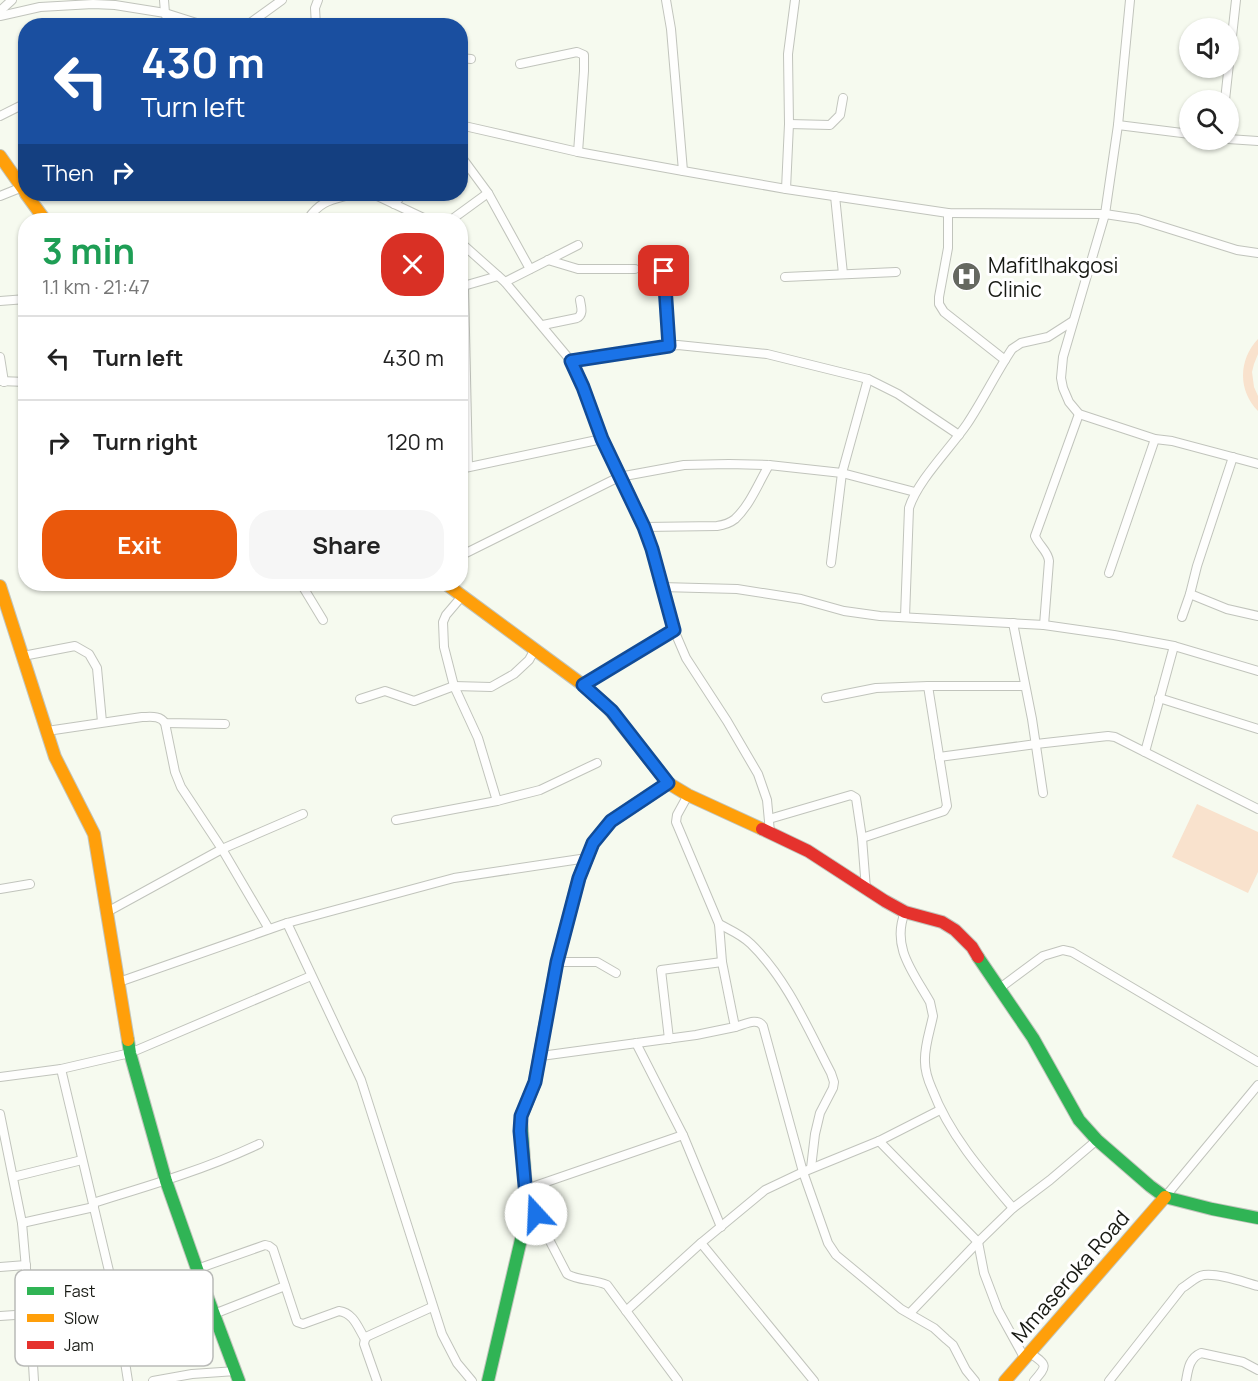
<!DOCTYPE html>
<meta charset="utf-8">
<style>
:root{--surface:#fff;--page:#f6f6f6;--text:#222;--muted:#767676;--line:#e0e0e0;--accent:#ea580c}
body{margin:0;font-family:Manrope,sans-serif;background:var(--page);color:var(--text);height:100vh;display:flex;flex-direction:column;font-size:22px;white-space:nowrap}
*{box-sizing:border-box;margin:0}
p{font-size:20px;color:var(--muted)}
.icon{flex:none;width:33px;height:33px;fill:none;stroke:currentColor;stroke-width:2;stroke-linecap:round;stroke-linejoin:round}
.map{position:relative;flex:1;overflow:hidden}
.side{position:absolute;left:18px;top:213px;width:450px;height:378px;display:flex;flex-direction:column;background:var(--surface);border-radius:24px;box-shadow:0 2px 4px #0004}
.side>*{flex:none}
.hud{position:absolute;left:18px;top:18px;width:450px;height:183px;border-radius:24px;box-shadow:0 2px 4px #0004;background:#1a4fa0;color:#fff;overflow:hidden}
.buttons{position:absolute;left:1179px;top:18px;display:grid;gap:12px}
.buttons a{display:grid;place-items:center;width:60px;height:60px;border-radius:50%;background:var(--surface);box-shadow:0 2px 4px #0004;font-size:30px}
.pin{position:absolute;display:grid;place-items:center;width:51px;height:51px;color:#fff;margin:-26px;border-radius:12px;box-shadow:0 3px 9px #0006}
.me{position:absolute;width:66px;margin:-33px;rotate:340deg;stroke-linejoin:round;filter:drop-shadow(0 0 4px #0008)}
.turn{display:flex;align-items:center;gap:21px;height:126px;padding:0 24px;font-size:27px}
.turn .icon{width:78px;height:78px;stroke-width:2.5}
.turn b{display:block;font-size:42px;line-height:51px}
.then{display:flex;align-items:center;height:57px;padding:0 24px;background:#0003;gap:12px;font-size:22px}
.round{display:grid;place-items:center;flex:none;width:63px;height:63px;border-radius:24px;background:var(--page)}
.summary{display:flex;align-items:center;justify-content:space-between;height:102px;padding:0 24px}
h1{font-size:36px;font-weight:700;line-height:45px;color:#1e9e55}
.action{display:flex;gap:12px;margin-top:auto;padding:12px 24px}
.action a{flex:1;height:69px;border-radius:24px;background:var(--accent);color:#fff;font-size:24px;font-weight:700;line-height:69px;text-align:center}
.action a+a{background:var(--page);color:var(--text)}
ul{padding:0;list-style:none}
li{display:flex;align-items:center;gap:18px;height:84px;padding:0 24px;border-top:2px solid var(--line)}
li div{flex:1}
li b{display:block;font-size:22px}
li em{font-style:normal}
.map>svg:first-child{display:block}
.green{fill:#f9e2cd}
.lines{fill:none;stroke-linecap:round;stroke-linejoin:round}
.street-casing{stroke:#c1c4bc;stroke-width:10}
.fast-casing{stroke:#c1c4bc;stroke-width:14}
.slow-casing{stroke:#c1c4bc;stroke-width:14}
.jam-casing{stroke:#c1c4bc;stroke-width:14}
.street{stroke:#fefefd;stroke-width:8}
.fast{stroke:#30b455;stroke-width:12}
.slow{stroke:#ff9f0a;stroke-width:12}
.jam{stroke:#e5322d;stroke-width:12}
.route-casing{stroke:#114b97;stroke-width:15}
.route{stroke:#1a73e8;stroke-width:10}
.labels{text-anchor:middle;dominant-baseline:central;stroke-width:6;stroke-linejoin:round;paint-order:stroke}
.poi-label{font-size:21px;fill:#171913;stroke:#fff;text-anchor:start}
.street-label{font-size:21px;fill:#171913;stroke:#fff}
.key{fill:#fff;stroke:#b9bab8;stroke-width:1.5}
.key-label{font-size:16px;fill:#171913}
</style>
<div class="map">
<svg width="1258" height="1381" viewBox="0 0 1258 1381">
<rect width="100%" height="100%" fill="#f6faef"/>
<g class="green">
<path d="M1258 339V354L1254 364 1252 372 1254 387 1258 396V411C1238 391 1238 360 1258 339Z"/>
<path d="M1197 804 1258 832V872L1248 893 1172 857Z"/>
</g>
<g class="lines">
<defs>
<g id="street">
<path d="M164 0 165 13 170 26"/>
<path d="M666 0 671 29 683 171"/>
<path d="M1130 0 1118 125 1105 214 1063 357 1061 378 1063 388 1069 402 1079 414 1155 439 1172 441 1258 464"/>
<path d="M0 11 12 0"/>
<path d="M0 16 40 7 93 4 115 5 165 13 206 26"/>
<path d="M246 26 282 0"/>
<path d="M316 26 315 8 318 0"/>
<path d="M460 58 471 59"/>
<path d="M520 64 577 52 584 55V71L578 152"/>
<path d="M1225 100 1236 0"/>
<path d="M0 116 26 103"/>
<path d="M789 124 830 125 840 115 843 98"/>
<path d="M460 125 578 152 683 171 786 189 948 213 1105 214 1138 219 1237 250 1258 253"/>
<path d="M1118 125 1190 134"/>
<path d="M1228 139 1258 141"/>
<path d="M460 155 488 193 530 269"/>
<path d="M786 189 789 124 788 54 795 0"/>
<path d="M373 194 428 220"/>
<path d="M0 196 25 186"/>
<path d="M835 196 843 274"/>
<path d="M394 204 403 194"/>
<path d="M948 213V248L939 297V304L944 312 1005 360"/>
<path d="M309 220 308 219C321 200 332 200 353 194"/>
<path d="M451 220 488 193"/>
<path d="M460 242 505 282 571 361 583 387 602 439 644 527 652 548 661 587 674 630 686 658 727 721 758 774 767 800 770 832"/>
<path d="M548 260 578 269H635"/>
<path d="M785 277 896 272"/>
<path d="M505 282 578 245"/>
<path d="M460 287 498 276"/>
<path d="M464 287 468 467"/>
<path d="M0 301 26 299"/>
<path d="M543 325 577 318C584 314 581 307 580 300"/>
<path d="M669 346 664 271 668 269 682 267"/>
<path d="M0 357 4 382"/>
<path d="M571 361 678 345 767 354 868 379 898 394 959 435"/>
<path d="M0 381 26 382"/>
<path d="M460 469 602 439"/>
<path d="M644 527 717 526C724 525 730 523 735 519 750 505 759 482 769 465"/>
<path d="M460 556 619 477 684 465 729 464 769 465 842 473 915 492"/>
<path d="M831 563 842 473 868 379"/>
<path d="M1109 573 1155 439"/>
<path d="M254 584 256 585 264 584"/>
<path d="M299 584 303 587 323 620"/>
<path d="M661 587 737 589 801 599 844 611 880 616 1044 625 1114 635 1174 646 1258 671"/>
<path d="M1190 594 1227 609 1258 616"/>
<path d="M463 595 446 615 443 622 444 647 454 686 478 738 497 801"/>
<path d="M905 617 909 508C918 480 949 450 967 424 983 400 996 373 1012 349L1021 343 1048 337 1073 321"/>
<path d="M1182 617 1190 594 1197 566 1233 457"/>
<path d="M1013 623 1032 719 1043 793"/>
<path d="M1044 625 1049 561C1048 551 1039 546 1035 536L1079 414"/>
<path d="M23 656 75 646 89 654 97 668 102 722"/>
<path d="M583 685 674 630"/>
<path d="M826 698 876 688 928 686H1025"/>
<path d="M1159 698 1258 729"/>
<path d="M360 699 385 691 414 701 454 686 491 687 514 674 529 660 535 649"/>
<path d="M165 723 175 772 181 787 222 849 269 929"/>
<path d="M47 731 142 717C150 717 160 715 165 723L225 724"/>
<path d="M1145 752 1174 646"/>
<path d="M939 757 1036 744 1108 736 1115 737 1258 809"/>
<path d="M769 819 851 795 856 798 862 838 866 889"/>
<path d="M396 820 497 801 540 790 597 763"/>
<path d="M862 838 944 811 947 806 928 686"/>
<path d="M0 889 30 884"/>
<path d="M107 912 222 849 303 814"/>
<path d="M905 912C891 947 913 972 930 1002L933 1016C930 1031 924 1047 925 1062 925 1072 928 1080 932 1089 949 1134 982 1172 1013 1208"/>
<path d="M287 923 361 1080 442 1334 457 1363 472 1381"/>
<path d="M719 924C730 930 742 935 751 944 787 979 808 1029 831 1073L834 1082 833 1088 820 1113 815 1134 811 1168"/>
<path d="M557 962H597L616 973"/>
<path d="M119 982 287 923 439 882 454 878 587 858"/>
<path d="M1000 988 1043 956 1063 950 1072 952 1258 1062"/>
<path d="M735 1027C744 1025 757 1017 763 1026L803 1172 828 1243 836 1255 901 1309 934 1328 946 1339 953 1345 966 1370 975 1381"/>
<path d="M669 1039 661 970 722 962"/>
<path d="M636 1043 683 1135 721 1227"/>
<path d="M541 1056 696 1035 735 1027 722 962 719 924 676 822 677 815 688 795"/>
<path d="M61 1069 114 1292 128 1381"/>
<path d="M0 1077 61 1069 130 1053 311 976"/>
<path d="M0 1114 22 1223 30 1314 34 1381"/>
<path d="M879 1141 978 1242 984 1273 998 1310 1025 1359"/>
<path d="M13 1177 82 1160"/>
<path d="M526 1189 683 1135"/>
<path d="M1165 1197 1258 1085"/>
<path d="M528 1199 567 1274C578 1281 594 1279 607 1285L678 1381"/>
<path d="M93 1203C149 1186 206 1169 259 1144"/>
<path d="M22 1223 94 1207"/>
<path d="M701 1243 814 1381"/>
<path d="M0 1267 26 1265"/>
<path d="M197 1269 265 1245 269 1246 273 1249 297 1322 303 1324 339 1311C354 1313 358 1328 365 1339"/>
<path d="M626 1311 701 1243 765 1190 803 1172 879 1141 940 1110"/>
<path d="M910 1313 978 1242 1013 1208 1050 1180 1097 1140"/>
<path d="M214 1314 285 1286"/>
<path d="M0 1316 30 1314"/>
<path d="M1030 1353C1047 1365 1048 1365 1034 1381"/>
<path d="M153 1381 192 1374 236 1371"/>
<path d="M377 1381 364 1344 365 1339 368 1336 432 1307"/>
<path d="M1109 1381 1182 1288C1189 1284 1196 1276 1204 1275 1219 1273 1243 1282 1258 1286"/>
<path d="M1186 1381C1188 1370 1189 1358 1201 1353L1243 1362 1258 1370"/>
</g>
<g id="fast">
<path d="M978 957 1033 1038 1079 1120 1097 1140 1150 1186 1165 1197 1212 1209 1258 1218"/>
<path d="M128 1040 130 1053 166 1181 197 1269 239 1381"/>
<path d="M488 1381 526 1218V1189L521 1117 535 1082 545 1026"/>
</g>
<g id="slow">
<path d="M0 156 26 193"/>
<path d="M26 194 45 220"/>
<path d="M446 584 583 685 605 704 668 783 688 795 762 829"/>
<path d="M0 586 55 757 94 834 128 1040"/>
<path d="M545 1026 557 962 579 878 593 843 611 821 668 783"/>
<path d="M1005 1381 1165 1197"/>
</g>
<path id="jam" d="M762 829 808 851 885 901 905 912 942 922 955 930 972 947 978 957"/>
</defs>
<use href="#street" class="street-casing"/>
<use href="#fast" class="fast-casing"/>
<use href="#slow" class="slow-casing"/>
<use href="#jam" class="jam-casing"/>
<use href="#street" class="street"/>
<use href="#fast" class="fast"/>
<use href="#slow" class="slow"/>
<use href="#jam" class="jam"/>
</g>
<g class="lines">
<defs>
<path id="route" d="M536 1214 526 1196 520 1131 521 1116 535 1082 557 962 579 878 593 843 611 821 668 783 612 711 583 685 674 630 652 549 644 527 602 439 583 387 571 361 669 346 664 271"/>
</defs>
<use href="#route" class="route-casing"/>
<use href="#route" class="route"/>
</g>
<defs>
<symbol id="hospital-disc" viewBox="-11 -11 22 22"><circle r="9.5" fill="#656860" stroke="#fff"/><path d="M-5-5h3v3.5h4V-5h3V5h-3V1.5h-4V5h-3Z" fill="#fff"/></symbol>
</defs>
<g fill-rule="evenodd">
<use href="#hospital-disc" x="950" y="260" width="33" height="33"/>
</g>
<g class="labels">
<g class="poi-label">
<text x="988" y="265">Mafitlhakgosi<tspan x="988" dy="24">Clinic</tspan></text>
</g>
<g class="street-label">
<text transform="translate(1070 1276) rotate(-49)">Mmaseroka Road</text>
</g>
</g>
<rect x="15" y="1270" width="198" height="96" rx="9" class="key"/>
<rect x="27" y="1287" width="27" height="8" fill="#30b455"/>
<rect x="27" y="1314" width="27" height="8" fill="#ff9f0a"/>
<rect x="27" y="1341" width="27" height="8" fill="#e5322d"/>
<g class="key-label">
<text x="64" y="1297">Fast</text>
<text x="64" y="1324">Slow</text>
<text x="64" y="1351">Jam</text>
</g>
</svg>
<div class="buttons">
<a><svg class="icon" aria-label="sound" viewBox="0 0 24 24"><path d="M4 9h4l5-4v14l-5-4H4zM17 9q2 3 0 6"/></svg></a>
<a><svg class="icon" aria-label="search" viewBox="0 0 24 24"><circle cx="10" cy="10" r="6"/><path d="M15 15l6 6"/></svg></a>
</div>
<div class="pin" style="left:664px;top:271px;background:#d93025"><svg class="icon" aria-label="arrive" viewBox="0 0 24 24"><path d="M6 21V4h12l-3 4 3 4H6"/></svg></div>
<svg class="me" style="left:536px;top:1214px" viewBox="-20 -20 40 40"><circle r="19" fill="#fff"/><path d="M0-13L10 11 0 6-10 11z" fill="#1a73e8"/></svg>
<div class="hud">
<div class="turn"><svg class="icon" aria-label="left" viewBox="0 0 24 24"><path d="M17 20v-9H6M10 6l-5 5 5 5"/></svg><div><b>430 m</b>Turn left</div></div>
<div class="then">Then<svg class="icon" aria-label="right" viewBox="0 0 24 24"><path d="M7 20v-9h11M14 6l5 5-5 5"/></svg></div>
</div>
<section class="side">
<div class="summary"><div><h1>3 min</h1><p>1.1 km · 21:47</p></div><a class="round" style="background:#d93025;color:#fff"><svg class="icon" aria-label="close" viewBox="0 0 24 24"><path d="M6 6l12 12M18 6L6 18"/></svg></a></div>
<ul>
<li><svg class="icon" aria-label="left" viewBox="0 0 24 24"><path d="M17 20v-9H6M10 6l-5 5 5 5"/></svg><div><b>Turn left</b></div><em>430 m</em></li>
<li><svg class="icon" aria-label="right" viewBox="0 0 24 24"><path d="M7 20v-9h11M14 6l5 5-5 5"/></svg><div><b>Turn right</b></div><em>120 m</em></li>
</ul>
<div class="action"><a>Exit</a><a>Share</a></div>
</section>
</div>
